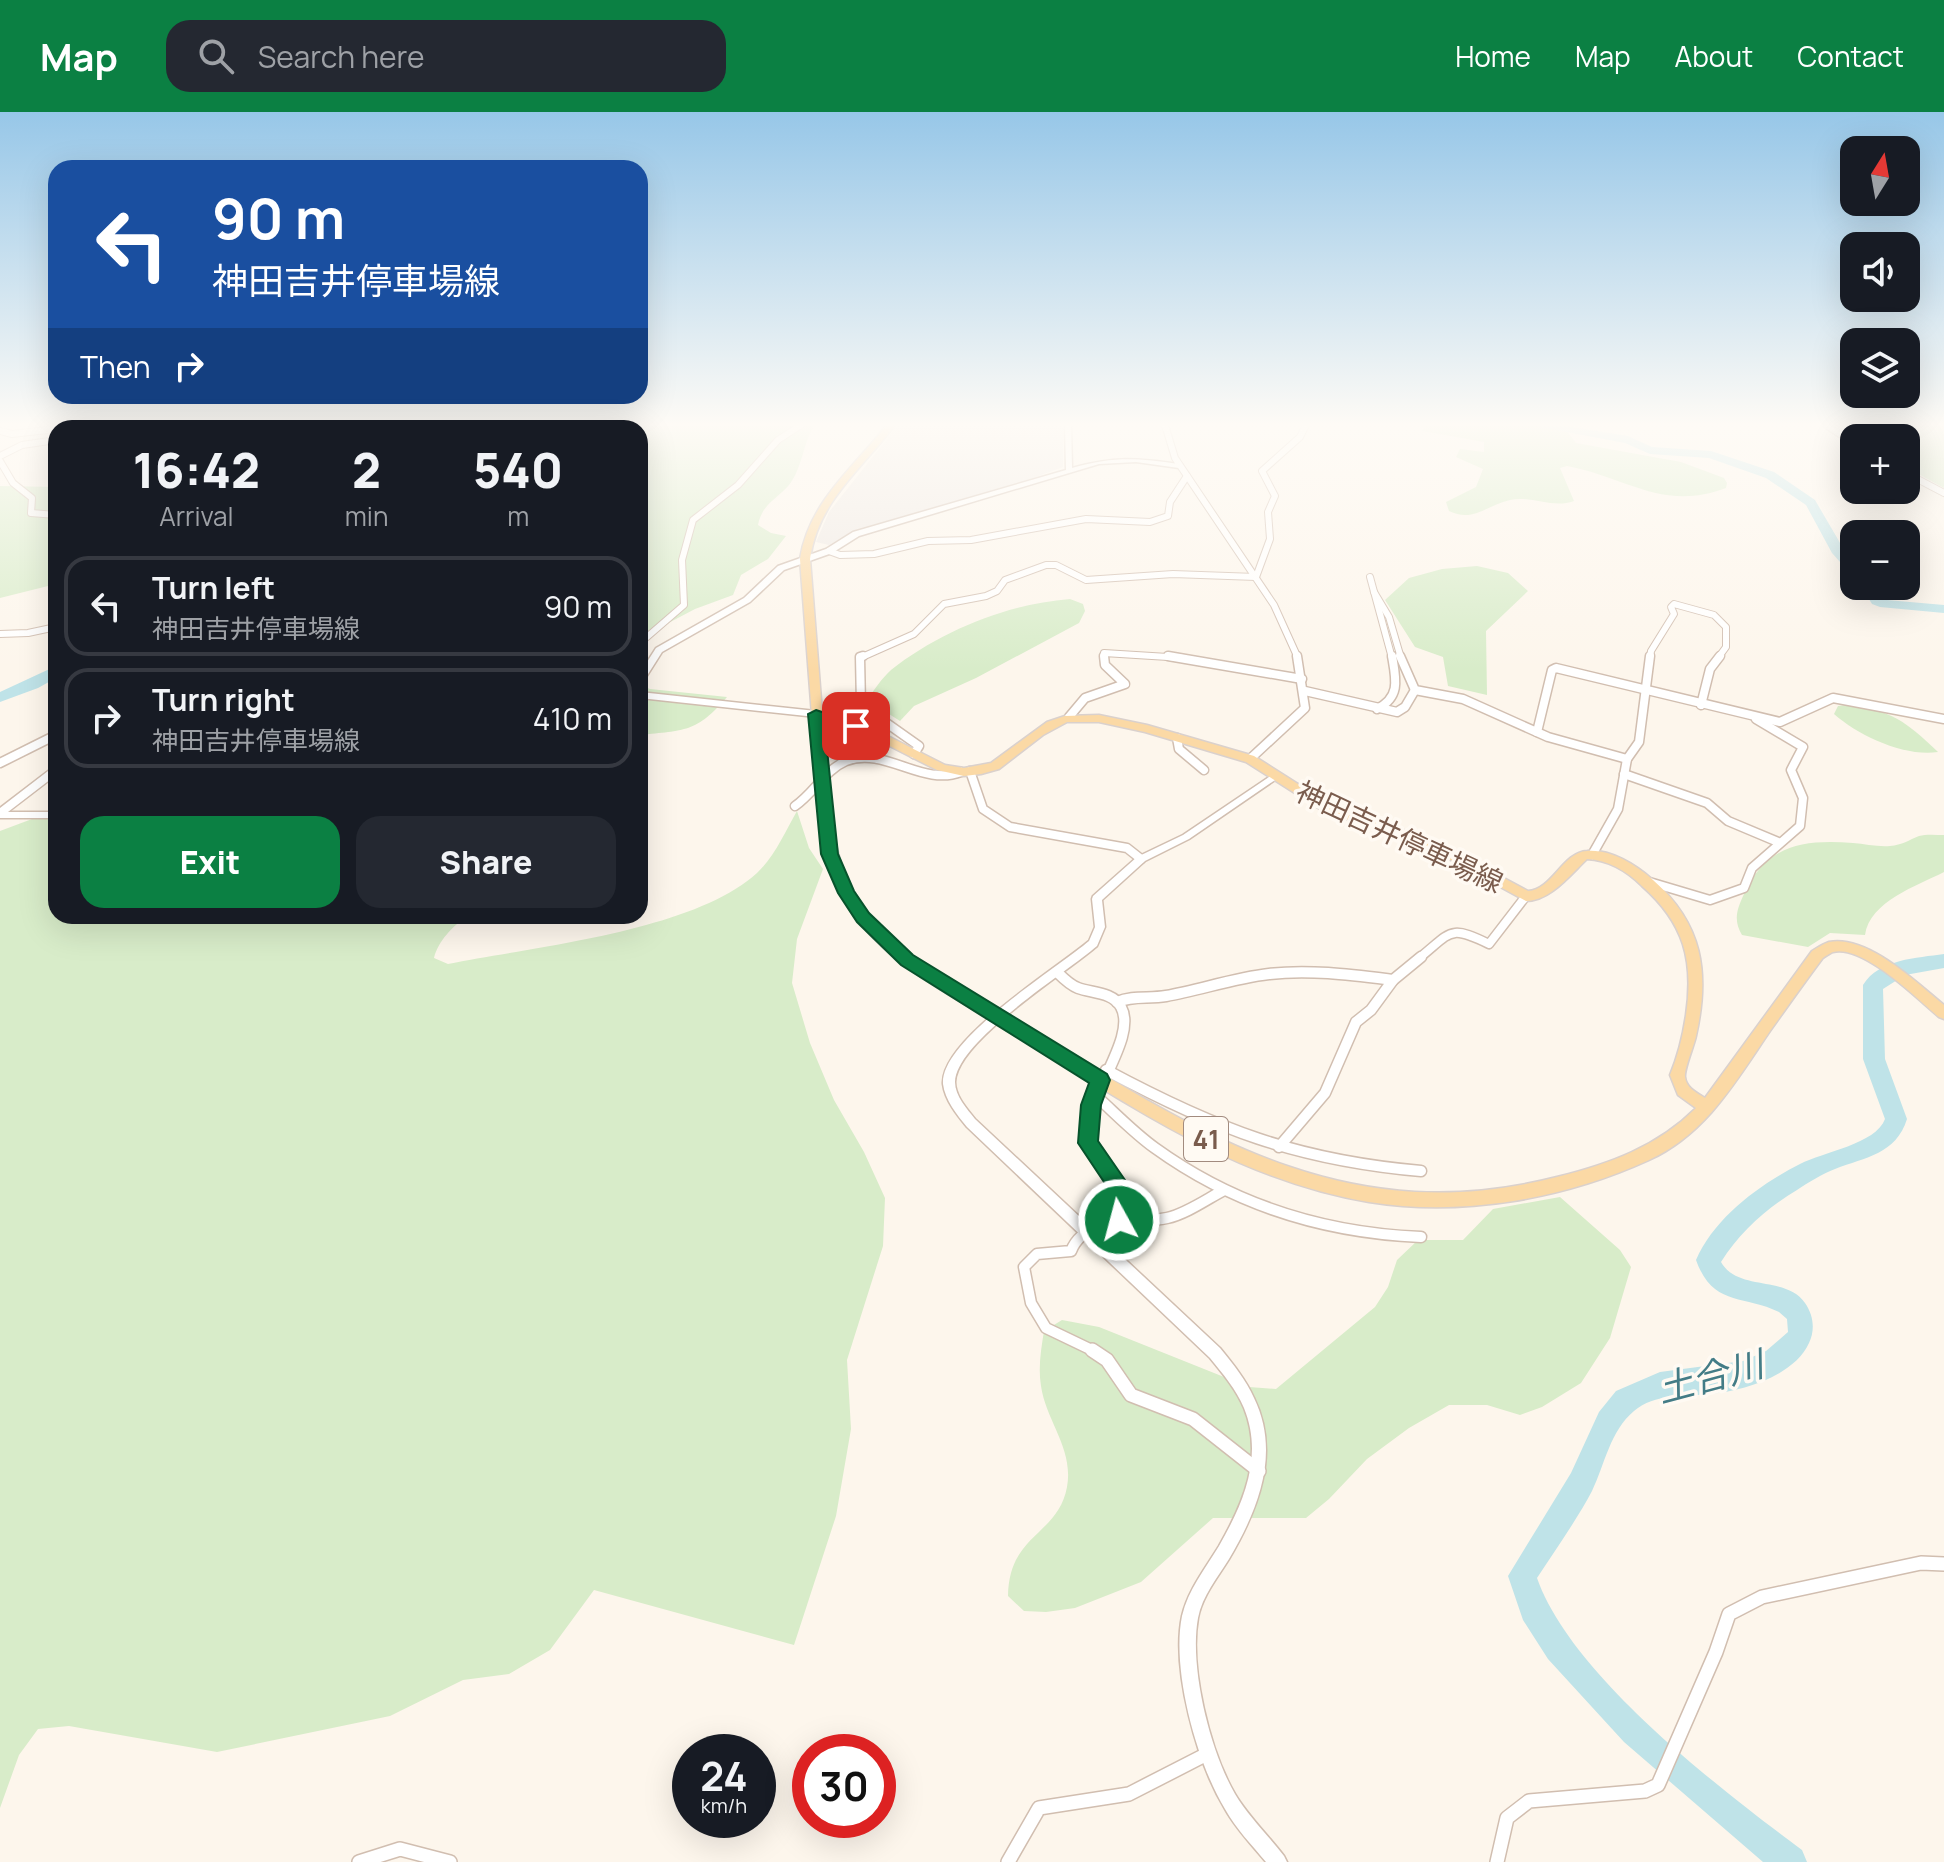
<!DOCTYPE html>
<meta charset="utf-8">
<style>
:root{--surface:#171b24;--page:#242831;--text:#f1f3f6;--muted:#9ea1a6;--line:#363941;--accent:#0b8043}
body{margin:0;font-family:Manrope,"Noto Sans JP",sans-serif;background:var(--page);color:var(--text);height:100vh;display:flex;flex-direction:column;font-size:30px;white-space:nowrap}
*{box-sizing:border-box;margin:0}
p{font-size:26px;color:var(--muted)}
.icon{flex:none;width:44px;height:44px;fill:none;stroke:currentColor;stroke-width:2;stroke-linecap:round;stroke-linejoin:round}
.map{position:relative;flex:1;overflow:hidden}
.sheet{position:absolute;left:48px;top:308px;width:600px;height:504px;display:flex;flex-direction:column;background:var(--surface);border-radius:24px;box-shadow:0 8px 32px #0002}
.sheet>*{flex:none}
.top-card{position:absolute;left:48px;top:48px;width:600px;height:244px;border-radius:24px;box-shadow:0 8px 32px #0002;background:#1a4fa0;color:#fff;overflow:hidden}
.needle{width:52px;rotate:11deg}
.tools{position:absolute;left:1840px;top:24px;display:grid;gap:16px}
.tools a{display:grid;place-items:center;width:80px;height:80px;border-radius:16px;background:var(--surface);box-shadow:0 8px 32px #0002;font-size:40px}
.speed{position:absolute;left:672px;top:1622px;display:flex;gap:16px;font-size:40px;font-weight:700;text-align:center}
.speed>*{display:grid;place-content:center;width:104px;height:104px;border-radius:50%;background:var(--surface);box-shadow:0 8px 32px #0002;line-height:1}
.speed small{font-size:20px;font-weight:400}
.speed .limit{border:12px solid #d22;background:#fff;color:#111}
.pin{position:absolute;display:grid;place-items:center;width:68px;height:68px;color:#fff;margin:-34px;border-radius:16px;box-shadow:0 4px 12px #0006}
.me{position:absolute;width:88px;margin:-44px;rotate:353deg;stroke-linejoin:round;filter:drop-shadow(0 0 6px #0008)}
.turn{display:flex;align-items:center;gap:28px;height:168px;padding:0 32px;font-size:36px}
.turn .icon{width:104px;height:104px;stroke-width:2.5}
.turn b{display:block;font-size:56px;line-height:68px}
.then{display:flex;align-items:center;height:76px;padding:0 32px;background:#0003;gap:16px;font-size:30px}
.eta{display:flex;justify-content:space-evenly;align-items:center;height:136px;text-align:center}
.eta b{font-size:48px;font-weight:800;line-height:56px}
.cta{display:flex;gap:16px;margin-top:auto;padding:16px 32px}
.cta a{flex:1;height:92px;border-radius:24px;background:var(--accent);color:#fff;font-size:32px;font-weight:800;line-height:92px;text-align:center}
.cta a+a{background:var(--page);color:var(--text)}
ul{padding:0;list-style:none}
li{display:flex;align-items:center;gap:24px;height:100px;margin:0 16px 12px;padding:0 16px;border:4px solid var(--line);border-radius:24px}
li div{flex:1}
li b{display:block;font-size:30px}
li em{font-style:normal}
header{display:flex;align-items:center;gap:48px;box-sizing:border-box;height:112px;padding:0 40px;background:var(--accent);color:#fff}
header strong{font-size:38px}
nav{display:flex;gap:44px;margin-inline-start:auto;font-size:28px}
.search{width:560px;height:72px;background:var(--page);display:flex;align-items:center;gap:20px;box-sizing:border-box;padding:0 28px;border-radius:24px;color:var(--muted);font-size:30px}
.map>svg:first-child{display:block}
.industrial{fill:#efe9e4}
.green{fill:#d8ecc9}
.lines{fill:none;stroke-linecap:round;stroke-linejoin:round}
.river{fill:#bfe3e8;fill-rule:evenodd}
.minor-far3-casing{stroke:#d1beb0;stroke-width:8}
.minor-far2-casing{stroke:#d1beb0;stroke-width:11}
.minor-far1-casing{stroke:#d1beb0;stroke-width:13}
.minor-casing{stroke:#d1beb0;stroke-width:16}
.tertiary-casing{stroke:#d1beb0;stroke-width:3}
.primary-casing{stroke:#dad1cd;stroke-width:3}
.minor-far3{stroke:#fff;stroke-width:6}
.minor-far2{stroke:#fff;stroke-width:8}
.minor-far1{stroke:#fff;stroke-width:10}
.minor{stroke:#fff;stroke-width:13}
.tertiary{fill:#fff;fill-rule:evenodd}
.primary{fill:#fbd9a5;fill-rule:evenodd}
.primary-bridge-casing{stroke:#dad1cd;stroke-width:15;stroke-linecap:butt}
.primary-bridge{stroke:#fbd9a5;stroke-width:12}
.route{fill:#0b8043;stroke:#07532c;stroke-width:2}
.labels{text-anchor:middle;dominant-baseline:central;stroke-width:7;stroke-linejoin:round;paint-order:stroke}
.shield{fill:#fffaf3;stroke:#a28b7f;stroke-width:2}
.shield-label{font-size:26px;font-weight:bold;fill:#7a5c4d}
.street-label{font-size:28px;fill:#7a5c4d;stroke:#fffaf3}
.near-water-label{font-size:36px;font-style:italic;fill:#437c86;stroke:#fffaf3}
</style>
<header>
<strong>Map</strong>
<div class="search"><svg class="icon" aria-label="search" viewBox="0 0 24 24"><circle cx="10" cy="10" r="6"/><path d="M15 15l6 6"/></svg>Search here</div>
<nav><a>Home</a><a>Map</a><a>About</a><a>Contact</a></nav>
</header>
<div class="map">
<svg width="1944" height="1750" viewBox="0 0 1944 1750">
<rect width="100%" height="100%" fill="#fdf6ec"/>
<path class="industrial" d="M898 313H1063V355L989 382 857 417 829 433 816 430 829 400Z"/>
<g class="green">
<path d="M524 313H814C803 332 802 357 789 373 776 388 762 392 758 413L771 421 786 424 768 447 741 463 733 483 695 497 640 526V316H521Z"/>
<path d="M1424 313 1551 314 1566 318 1576 331 1681 350 1724 366 1727 371 1726 376C1663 400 1626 365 1567 354L1560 356 1574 389C1552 397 1531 383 1510 388 1487 393 1473 411 1449 399L1446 390 1476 375 1483 357 1456 345 1460 337 1484 340V330L1423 319Z"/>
<path d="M1846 313H1944V376L1906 355V326H1868Z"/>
<path d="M0 374 56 375V472L0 486Z"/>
<path d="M1477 454 1508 461 1528 479 1486 519 1487 583 1448 574 1443 545 1415 535 1385 488 1409 466 1442 457Z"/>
<path d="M1070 487 1083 492 1085 499 1079 511 976 566 914 594 900 609 867 588C874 578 882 566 891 558 941 519 1007 492 1070 487Z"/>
<path d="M640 573 650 577 727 585C696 621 685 618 640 623Z"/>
<path d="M1846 593C1893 599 1904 608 1938 640 1904 645 1859 624 1834 602L1838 594Z"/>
<path d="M56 698V804H467C453 814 438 829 434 846L448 852C533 835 694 819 757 761 775 744 785 720 797 699L809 736 823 757 797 827 792 871 810 931 834 988 864 1040 885 1086 883 1134 847 1248 851 1317 836 1404 794 1533 594 1478 550 1538 509 1562 463 1568 390 1604 217 1640 69 1614 38 1617 19 1643 0 1696V719Z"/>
<path d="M1944 723V760C1917 774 1870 789 1865 823L1830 821 1808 835 1742 823C1733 808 1737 797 1744 782 1766 733 1803 727 1853 731 1865 732 1878 735 1890 734 1902 733 1909 728 1919 724 1926 722 1936 723 1944 723Z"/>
<path d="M1560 1085 1620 1138 1631 1155 1610 1226 1581 1271 1542 1295 1520 1303 1487 1293H1449L1409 1316 1367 1347 1329 1387 1306 1406H1213L1141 1470 1075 1496 1046 1500 1024 1499 1008 1484C1009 1421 1058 1424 1067 1375 1074 1337 1046 1309 1041 1274 1038 1256 1041 1237 1044 1219L1062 1208 1099 1215 1249 1275 1276 1277 1375 1195 1388 1175 1397 1148 1418 1128H1463L1493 1097Z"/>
</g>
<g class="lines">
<g class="river">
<path d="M591 313H603L589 316Z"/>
<path d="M1530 313H1559L1628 324 1652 335 1711 339 1774 360 1815 388 1843 436 1854 449V461L1849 460 1832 441 1806 393 1766 366 1709 346 1650 342 1625 331Z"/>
<path d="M1861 474H1875L1882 486 1887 488 1944 493V501L1880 495 1872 492Z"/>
<path d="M56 554V566L38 576 0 590V580Z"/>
<path d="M1944 842V856L1905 863 1883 877 1885 947 1907 1007C1896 1042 1866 1045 1835 1057 1822 1062 1809 1070 1797 1078 1767 1096 1740 1120 1721 1150 1738 1180 1786 1163 1805 1191 1814 1204 1815 1218 1809 1231 1794 1264 1743 1279 1710 1282 1684 1285 1655 1281 1634 1299 1610 1319 1605 1352 1592 1379 1576 1409 1556 1437 1537 1466 1571 1563 1720 1677 1802 1738L1807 1750H1763L1624 1630 1548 1547 1523 1508 1508 1464 1571 1361 1599 1300 1616 1279 1660 1260 1743 1249 1766 1239 1788 1220 1787 1207 1779 1200C1742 1182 1713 1195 1696 1148 1715 1105 1759 1073 1800 1052 1823 1040 1876 1032 1885 1007L1863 947V873C1879 847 1917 846 1944 842Z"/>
</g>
<defs>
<g id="minor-far3">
<path d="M1165 313 1175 346 1274 493 1298 546"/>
<path d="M1826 313 1854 331"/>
<path d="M58 316 68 313"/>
<path d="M92 316 96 313"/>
<path d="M453 316 456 313"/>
<path d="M0 319 12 322 56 317"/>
<path d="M0 344 22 333 56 328"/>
<path d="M0 349 13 371 32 386 31 401 56 403"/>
<path d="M1906 361 1944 381"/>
<path d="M829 439 840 443 874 442 928 429 971 428 1086 407 1150 410 1168 404 1170 390 1187 364"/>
<path d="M1256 465 1270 427 1268 400 1275 384 1262 359 1300 325 1306 313"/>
<path d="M1370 465 1392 546"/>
<path d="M1374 480 1389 505 1401 546"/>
<path d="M0 522 28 521 56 515"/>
<path d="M640 531 684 493 682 448 693 408 738 373 778 328 801 313"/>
<path d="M860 546 914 522 944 492 986 484 997 479 1005 468 1046 453H1056L1086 468 1173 462 1256 465"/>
<path d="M1104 546V541L1184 546"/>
<path d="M1650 546 1651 539 1674 502 1671 495 1674 492 1714 503 1726 515V535L1718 546"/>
</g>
<g id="minor-far2">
<path d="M863 544 860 545 861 593 919 634 914 642"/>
<path d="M1168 544 1302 567"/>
<path d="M1400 544 1415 578 1463 587 1548 625 1627 647"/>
<path d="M1305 579 1397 600 1405 595 1415 578"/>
<path d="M1701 593 1710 557 1720 544"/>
<path d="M1377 597C1401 585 1396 567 1392 544"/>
<path d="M1069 605 1085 586 1125 572 1105 553 1104 544"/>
<path d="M1537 620 1552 558 1556 556 1780 610 1833 586 1944 607"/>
<path d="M1177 626 1179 637 1204 658"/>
<path d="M1250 647 1305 596 1297 544"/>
<path d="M0 651 56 623"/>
<path d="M970 659 983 697 1010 715 1127 736 1141 747"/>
<path d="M1624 662 1707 691 1728 709 1778 730"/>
<path d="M795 694C814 681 825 658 846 649 885 634 922 675 961 660"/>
<path d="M0 701 56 658"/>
<path d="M1592 743 1618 697 1627 647 1639 630 1650 544"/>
<path d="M1646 769 1710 788 1744 776 1752 756 1800 714 1803 686 1791 658 1803 635 1756 607"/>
<path d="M1418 847C1452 820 1448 812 1489 832L1526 784"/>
</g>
<g id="minor-far1">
<path d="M1058 861C1064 867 1070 873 1078 876 1092 881 1113 880 1121 895 1138 926 1085 984 1088 1024 1090 1040 1107 1051 1114 1065 1119 1078 1118 1094 1119 1108"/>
<path d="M1117 890C1133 883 1149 887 1166 884 1200 878 1234 866 1269 862 1309 857 1353 863 1393 868"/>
<path d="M1106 958C1216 1017 1296 1048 1421 1059"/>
<path d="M1095 983C1115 1001 1134 1021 1155 1036 1234 1093 1325 1121 1421 1125"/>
<path d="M1279 1035 1325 981 1356 910 1371 898 1393 868 1421 845"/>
<path d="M1096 1240 1046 1216 1031 1191 1024 1155 1037 1142 1071 1139C1086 1102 1136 1113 1167 1106 1186 1102 1207 1087 1224 1078"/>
</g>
<g id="minor">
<path d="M1092 1238 1107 1248 1131 1283 1193 1307 1259 1359"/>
<path d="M359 1750 400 1737 450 1750"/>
<path d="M1008 1750 1039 1696 1129 1682 1207 1642"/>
<path d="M1497 1750 1507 1706 1529 1689 1645 1679 1658 1673 1716 1540 1729 1502 1762 1485 1921 1451 1944 1452"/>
</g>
<g id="tertiary">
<path d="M1065 313H1071L1072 356C1114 344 1137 346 1179 352L1182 354 1179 356 1136 350 1099 352 859 424 832 441 784 458 750 490 662 540 643 570 640 571V561L656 536 744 486 778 454 826 437 853 420 1066 358Z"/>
<path d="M640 580 816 599 820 602 816 605 640 586Z"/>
<path d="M1275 661 1278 662V666L1189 727 1145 749 1102 788 1105 815 1097 834C1066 861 956 929 955 970 955 984 967 997 975 1007L1220 1236C1233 1252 1246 1268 1254 1286 1281 1341 1258 1398 1229 1447 1218 1465 1202 1484 1198 1506 1189 1555 1210 1639 1235 1682 1248 1704 1268 1723 1284 1744L1287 1750H1266C1252 1733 1236 1717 1225 1697 1197 1651 1171 1558 1182 1504 1188 1478 1205 1457 1219 1434 1243 1392 1264 1345 1244 1296 1236 1277 1223 1262 1210 1246L967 1015C957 1003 945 988 943 972 940 928 1056 857 1089 829L1095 815 1092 787 1093 784 1137 745 1183 723Z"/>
<rect x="0" y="700" width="56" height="6"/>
</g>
<path id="primary" d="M887 313H895C861 358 818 389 810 447L822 600 876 618 945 653 964 656 991 651 1047 610 1065 604 1099 603 1147 613 1254 644 1331 693 1435 729 1528 779C1552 778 1563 740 1587 739 1611 737 1636 753 1653 768 1703 812 1710 861 1696 924 1694 934 1684 957 1685 965 1686 976 1697 981 1705 986L1812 839C1817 836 1823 832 1829 830 1867 822 1917 871 1944 893V907L1939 905C1917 887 1863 832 1833 840 1832 840 1822 846 1822 847 1804 871 1787 895 1770 919 1736 969 1706 1022 1649 1048 1564 1087 1462 1105 1369 1090 1234 1068 1122 988 1008 918 956 886 898 858 859 810 831 775 823 734 817 691L819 688 823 687 829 691C833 721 838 751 852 779 888 848 983 888 1047 928 1212 1030 1354 1117 1557 1065 1609 1052 1657 1035 1696 996L1678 983 1670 963C1678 944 1683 923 1686 903 1694 848 1684 811 1642 774 1627 759 1608 748 1587 747 1570 763 1550 789 1526 789L1427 735 1323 699 1246 650 1145 620 1099 610H1067L1043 623 999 657 981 662 964 664 937 658 868 623 822 607 826 653 824 656H816L800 447C809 390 853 356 887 313Z"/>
</defs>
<use href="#minor-far3" class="minor-far3-casing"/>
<use href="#minor-far2" class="minor-far2-casing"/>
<use href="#minor-far1" class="minor-far1-casing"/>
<use href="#minor" class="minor-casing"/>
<use href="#tertiary" class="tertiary-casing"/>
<use href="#primary" class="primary-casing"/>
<use href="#minor-far3" class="minor-far3"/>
<use href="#minor-far2" class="minor-far2"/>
<use href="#minor-far1" class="minor-far1"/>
<use href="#minor" class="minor"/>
<use href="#tertiary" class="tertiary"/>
<use href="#primary" class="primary"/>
<defs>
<path id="primary-bridge" d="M820 653 823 691"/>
</defs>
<use href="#primary-bridge" class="primary-bridge-casing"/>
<use href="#primary-bridge" class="primary-bridge"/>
</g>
<linearGradient id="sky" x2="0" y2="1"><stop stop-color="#97c7e8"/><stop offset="0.56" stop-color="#fefbf6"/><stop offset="1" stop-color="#fefbf6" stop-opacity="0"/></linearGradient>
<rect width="1944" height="558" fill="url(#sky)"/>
<path class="route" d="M816 598 864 614 856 619 824 609 838 742 854 779 869 801 913 843 1107 962 1110 968 1101 993 1098 1029 1125 1068 1130 1108 1127 1115 1119 1118 1112 1115 1104 1070 1078 1031 1081 993 1089 971 901 853 857 810 838 781 821 742 808 602Z"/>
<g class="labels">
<rect class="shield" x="1184" y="1005" width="44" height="44" rx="6"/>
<g class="shield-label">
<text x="1206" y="1027">41</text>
</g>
<g class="street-label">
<text transform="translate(1400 724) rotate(25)">神田吉井停車場線</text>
</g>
<g class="near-water-label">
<text transform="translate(1710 1264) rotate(-15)">土合川</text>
</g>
</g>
</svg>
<div class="tools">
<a><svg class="needle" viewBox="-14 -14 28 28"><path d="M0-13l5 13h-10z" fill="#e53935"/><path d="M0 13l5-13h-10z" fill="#9ea1a6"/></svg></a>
<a><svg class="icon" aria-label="sound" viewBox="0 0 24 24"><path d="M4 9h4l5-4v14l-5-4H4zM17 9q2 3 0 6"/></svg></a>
<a><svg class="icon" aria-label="layers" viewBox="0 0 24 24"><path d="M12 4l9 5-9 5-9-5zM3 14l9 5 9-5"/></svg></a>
<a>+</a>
<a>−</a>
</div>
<div class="speed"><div>24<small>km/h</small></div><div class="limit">30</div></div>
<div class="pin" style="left:856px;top:614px;background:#d93025"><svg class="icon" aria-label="arrive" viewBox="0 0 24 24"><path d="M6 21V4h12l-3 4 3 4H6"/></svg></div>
<svg class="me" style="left:1119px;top:1108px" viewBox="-20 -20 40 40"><circle r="17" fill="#0b8043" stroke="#fff" stroke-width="3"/><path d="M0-11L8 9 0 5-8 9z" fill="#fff"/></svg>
<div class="top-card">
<div class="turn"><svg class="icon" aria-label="left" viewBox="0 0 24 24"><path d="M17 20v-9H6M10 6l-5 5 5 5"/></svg><div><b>90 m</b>神田吉井停車場線</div></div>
<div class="then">Then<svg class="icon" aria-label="right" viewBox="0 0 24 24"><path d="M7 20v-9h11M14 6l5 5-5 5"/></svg></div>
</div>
<section class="sheet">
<div class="eta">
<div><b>16:42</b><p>Arrival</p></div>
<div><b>2</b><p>min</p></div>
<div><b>540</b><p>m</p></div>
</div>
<ul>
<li><svg class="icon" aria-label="left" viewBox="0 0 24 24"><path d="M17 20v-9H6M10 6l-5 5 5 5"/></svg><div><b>Turn left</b><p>神田吉井停車場線</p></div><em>90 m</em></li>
<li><svg class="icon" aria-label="right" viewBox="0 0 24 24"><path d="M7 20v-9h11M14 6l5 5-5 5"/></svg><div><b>Turn right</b><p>神田吉井停車場線</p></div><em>410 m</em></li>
</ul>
<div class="cta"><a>Exit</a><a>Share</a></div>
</section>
</div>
